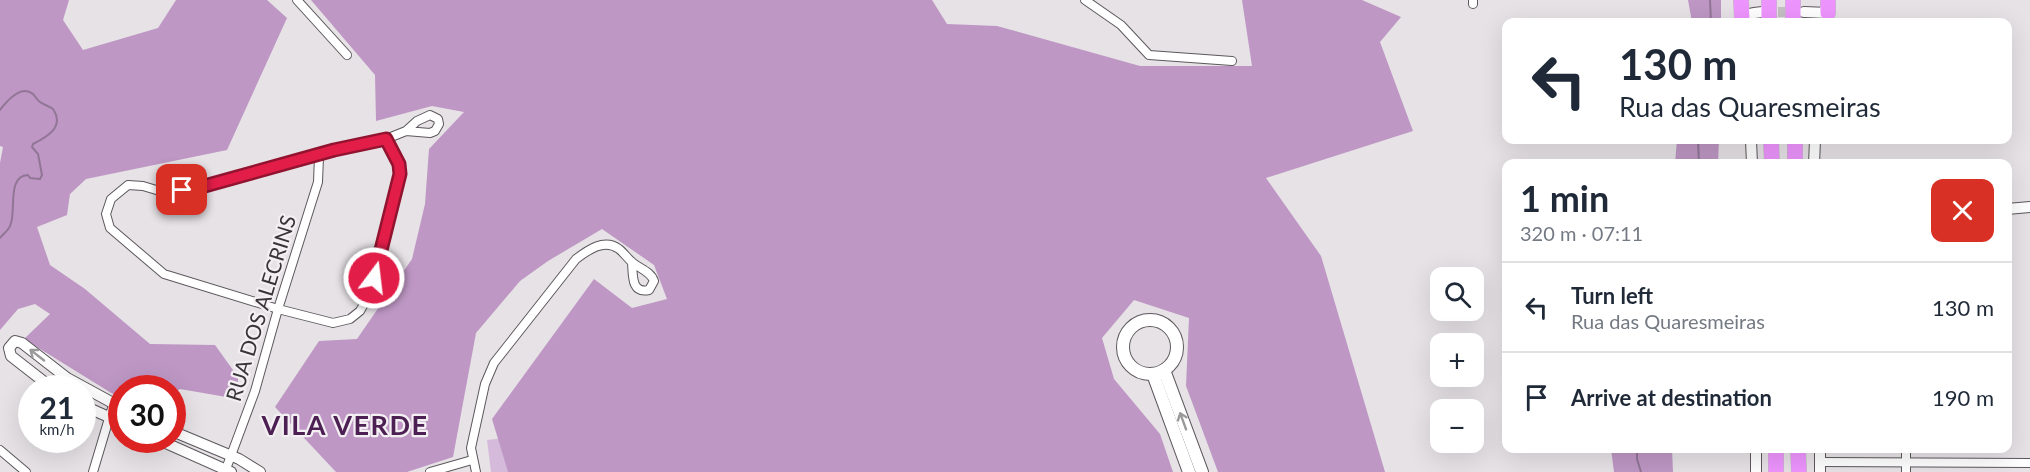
<!DOCTYPE html>
<meta charset="utf-8">
<style>
:root{--surface:#fff;--page:#f2f2f3;--text:#1f2937;--muted:#747a83;--line:#e0e1e3}
body{margin:0;font-family:Lato,sans-serif;background:var(--page);color:var(--text);height:100vh;display:flex;flex-direction:column;font-size:22px;white-space:nowrap}
*{box-sizing:border-box;margin:0}
p{font-size:20px;color:var(--muted)}
.icon{flex:none;width:33px;height:33px;fill:none;stroke:currentColor;stroke-width:2;stroke-linecap:round;stroke-linejoin:round}
.map{position:relative;flex:1;overflow:hidden}
.sheet{position:absolute;left:1502px;top:159px;width:510px;height:294px;display:flex;flex-direction:column;background:var(--surface);border-radius:12px;box-shadow:0 6px 24px #0002}
.sheet>*{flex:none}
.hud{position:absolute;left:1502px;top:18px;width:510px;height:126px;border-radius:12px;box-shadow:0 6px 24px #0002;background:#fff;color:var(--text);overflow:hidden}
.buttons{position:absolute;left:1430px;top:267px;display:grid;gap:12px}
.buttons a{display:grid;place-items:center;width:54px;height:54px;border-radius:12px;background:var(--surface);box-shadow:0 6px 24px #0002;font-size:30px}
.speed{position:absolute;left:18px;top:375px;display:flex;gap:12px;font-size:30px;font-weight:700;text-align:center}
.speed>*{display:grid;place-content:center;width:78px;height:78px;border-radius:50%;background:var(--surface);box-shadow:0 6px 24px #0002;line-height:1}
.speed small{font-size:15px;font-weight:400}
.speed .limit{border:9px solid #d22;background:#fff;color:#111}
.pin{position:absolute;display:grid;place-items:center;width:51px;height:51px;color:#fff;margin:-26px;border-radius:12px;box-shadow:0 3px 9px #0006}
.me{position:absolute;width:66px;margin:-33px;rotate:15deg;stroke-linejoin:round;filter:drop-shadow(0 0 4px #0008)}
.turn{display:flex;align-items:center;gap:21px;height:126px;padding:0 18px;font-size:27px}
.turn .icon{width:78px;height:78px;stroke-width:2.5}
.turn b{display:block;font-size:42px;line-height:51px}
.round{display:grid;place-items:center;flex:none;width:63px;height:63px;border-radius:12px;background:var(--page)}
.head{display:flex;align-items:center;justify-content:space-between;height:102px;padding:0 18px}
h1{font-size:36px;font-weight:700;line-height:45px}
ul{padding:0;list-style:none}
li{display:flex;align-items:center;gap:18px;height:90px;padding:0 18px;border-top:2px solid var(--line)}
li div{flex:1}
li b{display:block;font-size:22px}
li em{font-style:normal}
.map>svg:first-child{display:block}
.green{fill:#d6badb}
.forest{fill:#be97c4}
.lines{fill:none;stroke-linecap:round;stroke-linejoin:round}
.stream{stroke:#917696;stroke-width:2}
.tertiary-tunnel{stroke:#c3bfc3;stroke-width:10;stroke-dasharray:10 5;stroke-linecap:butt}
.minor-casing{stroke:#5c585c;stroke-width:10}
.tertiary-casing{stroke:#5c585c;stroke-width:12}
.secondary-casing{stroke:#5c585c;stroke-width:14}
.motorway-casing{stroke:#bfbebf;stroke-width:16}
.minor{stroke:#fff;stroke-width:8}
.tertiary{stroke:#fff;stroke-width:10}
.secondary{stroke:#fff;stroke-width:12}
.motorway{stroke:#ee94fe;stroke-width:15}
.oneway{stroke:#9b9a9b}
.route-casing{stroke:#92132f;stroke-width:15}
.route{stroke:#e11d48;stroke-width:10}
.labels{text-anchor:middle;dominant-baseline:central;stroke-width:4.5;stroke-linejoin:round;paint-order:stroke}
.street-label{font-size:21px;fill:#373537;stroke:#f3eff3}
.district-label{font-size:27px;font-weight:bold;letter-spacing:1.5px;fill:#4c2053;stroke:#f3eff3}
</style>
<div class="map">
<svg width="2030" height="472" viewBox="0 0 2030 472">
<rect width="100%" height="100%" fill="#e6e2e6"/>
<path class="green" d="M550 433 554 472H491L487 440Z"/>
<g class="forest">
<path d="M0 0H69L63 20 83 50 158 28 176 0H267L287 18 227 150 86 179 70 194 67 215 37 227 50 265 85 289 150 344 215 345 238 377V399L180 389 173 394 172 388H122L121 399 24 339 50 314 35 304 18 309 0 330V163L3 147 0 146Z"/>
<path d="M311 0H932L947 24 997 26 1140 66H1252L1242 0H1362L1401 17 1380 42 1413 131 1266 178 1321 256 1385 472H1218L1186 386 1189 318 1134 300 1102 338 1114 379 1160 434 1173 472H508L492 419 594 279 632 308 667 299 654 265 602 229 548 261 520 281 476 333 453 457 407 472H336L275 407 319 341 357 339 412 259 425 204 429 149 464 112 432 106 376 121 375 75Z"/>
<path d="M1688 0H1721V22H1692Z"/>
<path d="M1677 140H1719L1718 163H1675Z"/>
<path d="M1611 449H1672L1673 472H1614Z"/>
</g>
<g class="lines">
<g class="stream">
<path d="M1710 0 1711 22"/>
<path d="M0 110C6 102 21 84 33 94 36 97 37 100 40 102 44 105 49 106 53 109 65 127 47 137 33 144L32 147 38 154 42 175 40 179 30 178 28 175C6 176 17 212 10 226 8 231 3 234 0 238"/>
<path d="M1698 140 1699 164"/>
<path d="M1637 448V459L1641 472"/>
</g>
<path class="tertiary-tunnel" d="M1763 12H1798"/>
<defs>
<g id="minor">
<path d="M297 0 347 55"/>
<path d="M1085 0 1121 25 1149 55 1232 61"/>
<path d="M1473 0V4"/>
<path d="M386 139 399 163 400 174 374 278 365 302 360 311 350 319 333 323 278 309 164 274 110 228 106 214 111 199 128 185 143 186 163 192 201 187 334 150 386 139 406 131 417 121 430 115 438 119 439 124 435 131 430 133 406 131"/>
<path d="M0 450 26 472"/>
<path d="M1820 462 2030 463"/>
<path d="M226 469 255 391 278 309 318 182 319 156"/>
<path d="M93 472 113 405"/>
<path d="M430 472 472 460"/>
<path d="M476 472 471 448 485 384 494 363 576 259C588 250 604 238 619 249 624 253 628 259 633 263 641 269 651 272 654 281L649 290C631 294 633 275 632 262"/>
<path d="M1906 472V448"/>
</g>
<g id="tertiary">
<path d="M1804 12 1828 13V22"/>
<path d="M1741 22C1744 13 1754 13 1763 12"/>
<path d="M1751 140 1752 164"/>
<path d="M1814 164 1815 140"/>
<path d="M2007 209 2030 207"/>
<path d="M52 388 11 356 9 348 15 341 22 343 67 378 122 408"/>
<path d="M82 405 122 423"/>
<path d="M172 431 239 459 260 472"/>
<path d="M159 440 231 472"/>
<path d="M1756 448V472"/>
<path d="M1820 448V472"/>
</g>
<g id="secondary">
<circle cx="1150" cy="347" r="27"/>
<path d="M1164 370 1202 472"/>
<path d="M1153 374 1189 472"/>
</g>
<g id="motorway">
<path d="M1741 0 1742 19"/>
<path d="M1769 0V22"/>
<path d="M1793 0V22"/>
<path d="M1828 13V0"/>
<path d="M1771 140 1772 164"/>
<path d="M1795 140V164"/>
<path d="M1776 448V472"/>
<path d="M1798 448 1799 472"/>
</g>
</defs>
<use href="#minor" class="minor-casing"/>
<use href="#tertiary" class="tertiary-casing"/>
<use href="#secondary" class="secondary-casing"/>
<use href="#motorway" class="motorway-casing"/>
<use href="#minor" class="minor"/>
<use href="#tertiary" class="tertiary"/>
<use href="#secondary" class="secondary"/>
<use href="#motorway" class="motorway"/>
</g>
<defs><path id="oneway-shaft" d="M-6 0H5M1.5-3L5.5 0L1.5 3" fill="none" stroke-width="1.6" stroke-linecap="round" stroke-linejoin="round" transform="scale(1.5)"/></defs>
<g class="oneway">
<use href="#oneway-shaft" transform="translate(37 355) rotate(-142)"/>
<use href="#oneway-shaft" transform="translate(1183 421) rotate(-110)"/>
</g>
<g class="lines">
<defs>
<path id="route" d="M182 190 201 187 334 150 386 139 399 164 400 174 374 278"/>
</defs>
<use href="#route" class="route-casing"/>
<use href="#route" class="route"/>
</g>
<g class="labels">
<g class="street-label">
<text transform="translate(260 308) rotate(-73)">RUA DOS ALECRINS</text>
</g>
<g class="district-label">
<text x="345" y="424">VILA VERDE</text>
</g>
</g>
</svg>
<div class="buttons">
<a><svg class="icon" aria-label="search" viewBox="0 0 24 24"><circle cx="10" cy="10" r="6"/><path d="M15 15l6 6"/></svg></a>
<a>+</a>
<a>−</a>
</div>
<div class="speed"><div>21<small>km/h</small></div><div class="limit">30</div></div>
<div class="pin" style="left:182px;top:190px;background:#d93025"><svg class="icon" aria-label="arrive" viewBox="0 0 24 24"><path d="M6 21V4h12l-3 4 3 4H6"/></svg></div>
<svg class="me" style="left:374px;top:278px" viewBox="-20 -20 40 40"><circle r="17" fill="#e11d48" stroke="#fff" stroke-width="3"/><path d="M0-11L8 9 0 5-8 9z" fill="#fff"/></svg>
<div class="hud">
<div class="turn"><svg class="icon" aria-label="left" viewBox="0 0 24 24"><path d="M17 20v-9H6M10 6l-5 5 5 5"/></svg><div><b>130 m</b>Rua das Quaresmeiras</div></div>
</div>
<section class="sheet">
<div class="head"><div><h1>1 min</h1><p>320 m · 07:11</p></div><a class="round" style="background:#d93025;color:#fff"><svg class="icon" aria-label="close" viewBox="0 0 24 24"><path d="M6 6l12 12M18 6L6 18"/></svg></a></div>
<ul>
<li><svg class="icon" aria-label="left" viewBox="0 0 24 24"><path d="M17 20v-9H6M10 6l-5 5 5 5"/></svg><div><b>Turn left</b><p>Rua das Quaresmeiras</p></div><em>130 m</em></li>
<li><svg class="icon" aria-label="arrive" viewBox="0 0 24 24"><path d="M6 21V4h12l-3 4 3 4H6"/></svg><div><b>Arrive at destination</b></div><em>190 m</em></li>
</ul>
</section>
</div>
